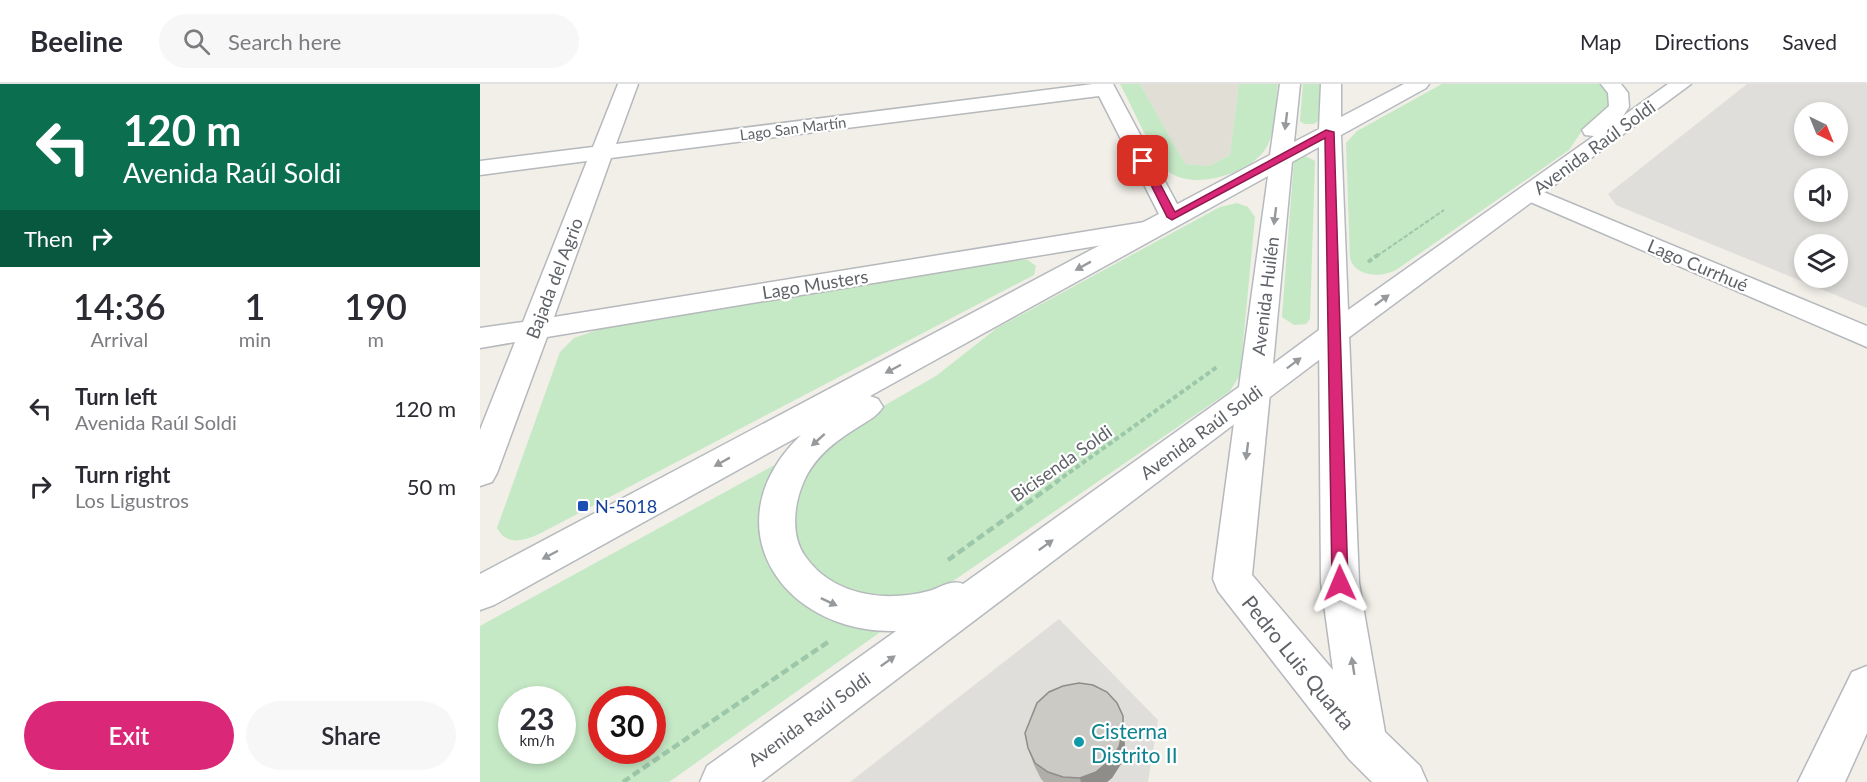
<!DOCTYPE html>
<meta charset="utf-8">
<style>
:root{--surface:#fff;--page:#f7f7f7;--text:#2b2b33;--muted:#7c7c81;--line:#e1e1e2;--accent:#db2777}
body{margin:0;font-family:Lato,sans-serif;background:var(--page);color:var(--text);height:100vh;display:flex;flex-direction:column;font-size:22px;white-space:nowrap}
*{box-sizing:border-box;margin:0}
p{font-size:20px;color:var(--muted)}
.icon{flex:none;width:33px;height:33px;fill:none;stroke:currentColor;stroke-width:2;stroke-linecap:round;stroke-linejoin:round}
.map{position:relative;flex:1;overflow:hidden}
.panel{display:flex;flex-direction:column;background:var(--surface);width:480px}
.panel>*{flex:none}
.banner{background:#0b6e4f;color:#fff;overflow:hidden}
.needle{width:39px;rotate:137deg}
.buttons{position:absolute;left:1314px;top:18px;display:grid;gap:12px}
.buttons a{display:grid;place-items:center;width:54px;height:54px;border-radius:50%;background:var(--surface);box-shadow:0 3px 9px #0003;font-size:30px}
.speed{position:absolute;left:18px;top:602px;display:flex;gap:12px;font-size:30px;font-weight:700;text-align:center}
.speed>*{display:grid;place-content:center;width:78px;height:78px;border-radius:50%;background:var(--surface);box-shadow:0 3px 9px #0003;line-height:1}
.speed small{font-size:15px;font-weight:400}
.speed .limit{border:9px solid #d22;background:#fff;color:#111}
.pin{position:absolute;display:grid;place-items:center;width:51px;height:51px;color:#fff;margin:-26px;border-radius:12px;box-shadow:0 3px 9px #0006}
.me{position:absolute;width:66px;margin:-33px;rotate:359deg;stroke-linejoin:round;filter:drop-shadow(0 0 4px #0008)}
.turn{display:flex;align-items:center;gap:21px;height:126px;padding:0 24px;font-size:27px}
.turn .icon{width:78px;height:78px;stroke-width:2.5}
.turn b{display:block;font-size:42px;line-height:51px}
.then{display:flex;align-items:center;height:57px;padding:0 24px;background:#0003;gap:12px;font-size:22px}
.eta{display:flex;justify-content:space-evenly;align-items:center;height:102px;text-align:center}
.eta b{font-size:36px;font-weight:600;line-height:42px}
.button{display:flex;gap:12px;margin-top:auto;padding:12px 24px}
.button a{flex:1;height:69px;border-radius:36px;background:var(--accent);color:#fff;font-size:24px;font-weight:600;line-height:69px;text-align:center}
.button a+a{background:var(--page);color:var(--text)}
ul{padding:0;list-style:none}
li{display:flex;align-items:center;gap:18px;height:78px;padding:0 24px}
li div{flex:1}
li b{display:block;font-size:22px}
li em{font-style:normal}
header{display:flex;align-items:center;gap:36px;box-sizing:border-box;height:84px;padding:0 30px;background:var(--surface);border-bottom:2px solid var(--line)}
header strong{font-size:28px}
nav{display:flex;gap:33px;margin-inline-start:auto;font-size:21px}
.search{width:420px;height:54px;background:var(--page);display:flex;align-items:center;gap:15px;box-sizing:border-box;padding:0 21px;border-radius:33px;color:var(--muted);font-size:22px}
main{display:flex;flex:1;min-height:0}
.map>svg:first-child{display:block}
.industrial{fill:#e0deda;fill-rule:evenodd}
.education{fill:#e1ded6}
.green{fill:#c5e8c5;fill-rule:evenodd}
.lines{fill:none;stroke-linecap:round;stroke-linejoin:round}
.street-casing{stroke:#b5b8bc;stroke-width:3}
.secondary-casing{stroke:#b6babf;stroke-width:3}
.path-far2{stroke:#9cc7a9;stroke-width:2;stroke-dasharray:4.5 2;stroke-linecap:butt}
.path-far1{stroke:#9cc7a9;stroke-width:4;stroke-dasharray:5 3;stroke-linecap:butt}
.path{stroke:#9cc7a9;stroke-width:4.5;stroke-dasharray:8 4;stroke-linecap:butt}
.street{fill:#fff;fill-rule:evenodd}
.secondary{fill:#fff;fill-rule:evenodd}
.wall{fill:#afaea9}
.shaded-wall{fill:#8f8d8a}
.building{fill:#cccac5;stroke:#8f8d8a;stroke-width:1.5}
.oneway{fill:#979a9d}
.route{fill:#db2777;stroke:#8e194d;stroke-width:1.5}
.transit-dot{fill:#1a4fb4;stroke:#fff;stroke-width:2}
.culture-dot{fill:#0f9aa8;stroke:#fff;stroke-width:2}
.labels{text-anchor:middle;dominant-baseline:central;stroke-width:4.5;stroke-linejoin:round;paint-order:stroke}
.far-street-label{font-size:15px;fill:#5f6368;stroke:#fff}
.street-label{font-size:18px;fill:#5f6368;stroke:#fff}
.transit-label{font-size:18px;fill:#164399;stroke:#fff;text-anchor:start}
.near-street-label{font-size:21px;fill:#5f6368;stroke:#fff}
.near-culture-label{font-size:21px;fill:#0d838f;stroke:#fff;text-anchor:start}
</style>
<header>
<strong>Beeline</strong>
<div class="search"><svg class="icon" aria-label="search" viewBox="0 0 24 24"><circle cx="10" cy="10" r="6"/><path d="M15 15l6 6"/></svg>Search here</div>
<nav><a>Map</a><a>Directions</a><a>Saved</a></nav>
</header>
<main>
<section class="panel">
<div class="banner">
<div class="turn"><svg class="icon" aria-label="left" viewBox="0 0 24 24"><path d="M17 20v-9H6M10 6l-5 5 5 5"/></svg><div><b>120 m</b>Avenida Raúl Soldi</div></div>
<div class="then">Then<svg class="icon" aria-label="right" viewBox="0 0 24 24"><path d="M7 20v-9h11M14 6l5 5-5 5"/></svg></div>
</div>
<div class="eta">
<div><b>14:36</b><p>Arrival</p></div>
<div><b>1</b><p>min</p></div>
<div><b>190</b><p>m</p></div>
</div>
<ul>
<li><svg class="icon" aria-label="left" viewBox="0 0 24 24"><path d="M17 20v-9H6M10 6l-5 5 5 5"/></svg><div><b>Turn left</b><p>Avenida Raúl Soldi</p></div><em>120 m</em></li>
<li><svg class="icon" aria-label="right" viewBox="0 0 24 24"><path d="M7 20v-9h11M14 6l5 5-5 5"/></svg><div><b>Turn right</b><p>Los Ligustros</p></div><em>50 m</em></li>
</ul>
<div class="button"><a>Exit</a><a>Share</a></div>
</section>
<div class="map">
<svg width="1387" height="698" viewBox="0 0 1387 698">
<rect width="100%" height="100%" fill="#f1efe8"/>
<g class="industrial">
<path d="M1267 0H1387V224L1136 121 1128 110ZM1324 28H1358V62H1324ZM1324 94H1358V128H1324ZM1324 160H1358V194H1324Z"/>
<path d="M579 535 678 636 668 698H370Z"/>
</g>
<path class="education" d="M660 0H759L750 71 729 82 705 80Z"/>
<g class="green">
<path d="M640 0H660L705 80 729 82 750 71 759 0H798C795 19 796 47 786 64 771 90 710 108 687 86 674 73 650 18 640 0Z"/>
<path d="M823 0H840L838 37 834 40H824L820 37Z"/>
<path d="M962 0H1124L1132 17 1124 30 1103 45 1089 66 916 186C901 194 875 193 870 174L866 59 877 47Z"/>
<path d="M825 72 835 77 830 235 826 240 814 241 802 233 814 76Z"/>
<path d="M757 119 768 123 775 133 760 291 750 307 473 497 437 511 389 514 339 496 311 454 315 400 365 344 456 292 517 244 740 123Z"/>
<path d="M533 175 548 176 556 182 554 191 59 450C43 457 27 462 17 444L80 268 94 254 120 245Z"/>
<path d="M309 373C301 398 287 426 283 452 281 461 287 474 291 482 314 529 359 539 406 544L189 698H0V542ZM32 615H82V666H32ZM122 615H172V666H122Z"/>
</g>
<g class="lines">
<defs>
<g id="street">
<path d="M138 0H158L136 60 613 0H633L704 133 701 138 692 140 683 138 619 12 131 74 74 233 671 137 680 140 684 145 680 150 671 153 67 253 17 389 12 398 0 402V346L35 258 0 264V244L43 238 107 77 0 91V77L113 63Z"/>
<path d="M1049 102 1387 242V263L1041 114 1037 109 1041 104Z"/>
<path d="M854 241 864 243 869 250 879 499 905 648 940 682 947 698H892L869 675 738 507 733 495 758 309 763 301 774 298 785 301 790 309 772 491 853 586 841 499 839 250 844 243Z"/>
<path d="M1387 582V649L1365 698H1318L1372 588Z"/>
</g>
<path id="secondary" d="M800 0H820L814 58 839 45 841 0H861V33L924 0H949L946 4 861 51 868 226 1114 52 1105 51 1102 46 1129 22 1128 9 1121 0H1141L1148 9 1149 23 1143 32 1188 0H1211L864 257 281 698H220L227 682 416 547C301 550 229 439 321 351L14 521 0 526V490L790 71ZM839 63V246L793 280 812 78ZM788 92 759 303 483 500C471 495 460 504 449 507 404 519 352 511 325 472 310 451 314 419 324 397 334 374 354 358 375 345 385 338 396 334 403 323L398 315 390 312Z"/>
</defs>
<use href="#street" class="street-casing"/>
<use href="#secondary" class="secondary-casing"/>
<path class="path-far2" d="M897 172 964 126"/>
<g class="path-far1">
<path d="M888 178 899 170"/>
<path d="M576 398 737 283"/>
</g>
<g class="path">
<path d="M468 476 578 397"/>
<path d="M143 698 348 558"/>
</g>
<use href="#street" class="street"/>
<use href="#secondary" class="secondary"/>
</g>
<path class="wall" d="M645 650V665L641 680 632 694 627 698H564L561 695 554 681 548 664Z"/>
<path class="shaded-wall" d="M643 632 645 665 641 680 632 694 627 698H601L600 694Z"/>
<path class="building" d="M599 599 613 601 627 608 637 619 643 632V647L639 663 629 677 616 688 600 694 583 693 568 688 555 679 548 664 545 649 557 619 569 608 583 602Z"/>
<defs><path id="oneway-solid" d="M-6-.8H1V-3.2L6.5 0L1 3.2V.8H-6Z" transform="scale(1.5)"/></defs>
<g class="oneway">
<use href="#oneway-solid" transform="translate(806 37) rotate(97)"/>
<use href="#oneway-solid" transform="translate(795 132) rotate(97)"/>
<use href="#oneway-solid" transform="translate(603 182) rotate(151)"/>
<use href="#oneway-solid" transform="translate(902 216) rotate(-36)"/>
<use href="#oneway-solid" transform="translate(814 279) rotate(-37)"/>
<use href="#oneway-solid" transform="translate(413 285) rotate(152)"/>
<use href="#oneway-solid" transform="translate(338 356) rotate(138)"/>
<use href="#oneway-solid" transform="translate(767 367) rotate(97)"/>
<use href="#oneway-solid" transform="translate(242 378) rotate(151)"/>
<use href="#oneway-solid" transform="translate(566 461) rotate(-36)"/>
<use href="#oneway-solid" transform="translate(70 471) rotate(152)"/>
<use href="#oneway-solid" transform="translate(349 518) rotate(25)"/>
<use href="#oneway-solid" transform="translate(408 577) rotate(-36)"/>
<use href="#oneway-solid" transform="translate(873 582) rotate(-99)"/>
</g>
<path class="route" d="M846 46 854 48 868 499 866 504H855L852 499 845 54 692 136 687 133 659 77 667 75 695 128Z"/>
<rect class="transit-dot" x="97" y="416" width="12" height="12" rx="3"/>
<circle class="culture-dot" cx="599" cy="658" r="6"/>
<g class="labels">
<g class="far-street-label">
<text transform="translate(313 44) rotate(-7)">Lago San Martín</text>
</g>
<g class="street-label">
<text transform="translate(1114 63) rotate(-36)">Avenida Raúl Soldi</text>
<text transform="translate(1218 181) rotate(23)">Lago Currhué</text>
<text transform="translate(74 194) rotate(-69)">Bajada del Agrio</text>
<text transform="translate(335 200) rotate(-9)">Lago Musters</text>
<text transform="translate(785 212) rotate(-83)">Avenida Huilén</text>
<text transform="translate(721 348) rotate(-36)">Avenida Raúl Soldi</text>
<text transform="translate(581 379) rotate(-35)">Bicisenda Soldi</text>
<text transform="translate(329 635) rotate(-36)">Avenida Raúl Soldi</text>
</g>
<g class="transit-label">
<text x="115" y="422">N-5018</text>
</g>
<g class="near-street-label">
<text transform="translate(819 578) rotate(51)">Pedro Luis Quarta</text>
</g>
<g class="near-culture-label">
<text x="611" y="646">Cisterna<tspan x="611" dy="24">Distrito II</tspan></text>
</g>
</g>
</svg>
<div class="buttons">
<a><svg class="needle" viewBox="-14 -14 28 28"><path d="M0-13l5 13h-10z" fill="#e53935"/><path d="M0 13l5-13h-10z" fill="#7c7c81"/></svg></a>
<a><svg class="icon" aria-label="sound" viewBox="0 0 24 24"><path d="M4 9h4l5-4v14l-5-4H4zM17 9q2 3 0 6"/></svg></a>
<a><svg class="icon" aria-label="layers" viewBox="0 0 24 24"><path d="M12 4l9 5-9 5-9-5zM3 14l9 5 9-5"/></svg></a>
</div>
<div class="speed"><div>23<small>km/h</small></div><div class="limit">30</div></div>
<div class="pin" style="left:663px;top:77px;background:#d93025"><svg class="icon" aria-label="arrive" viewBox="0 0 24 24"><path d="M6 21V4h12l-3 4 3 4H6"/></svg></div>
<svg class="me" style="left:860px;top:499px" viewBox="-20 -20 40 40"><path d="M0-17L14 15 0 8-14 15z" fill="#db2777" stroke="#fff" stroke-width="4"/></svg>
</div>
</main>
